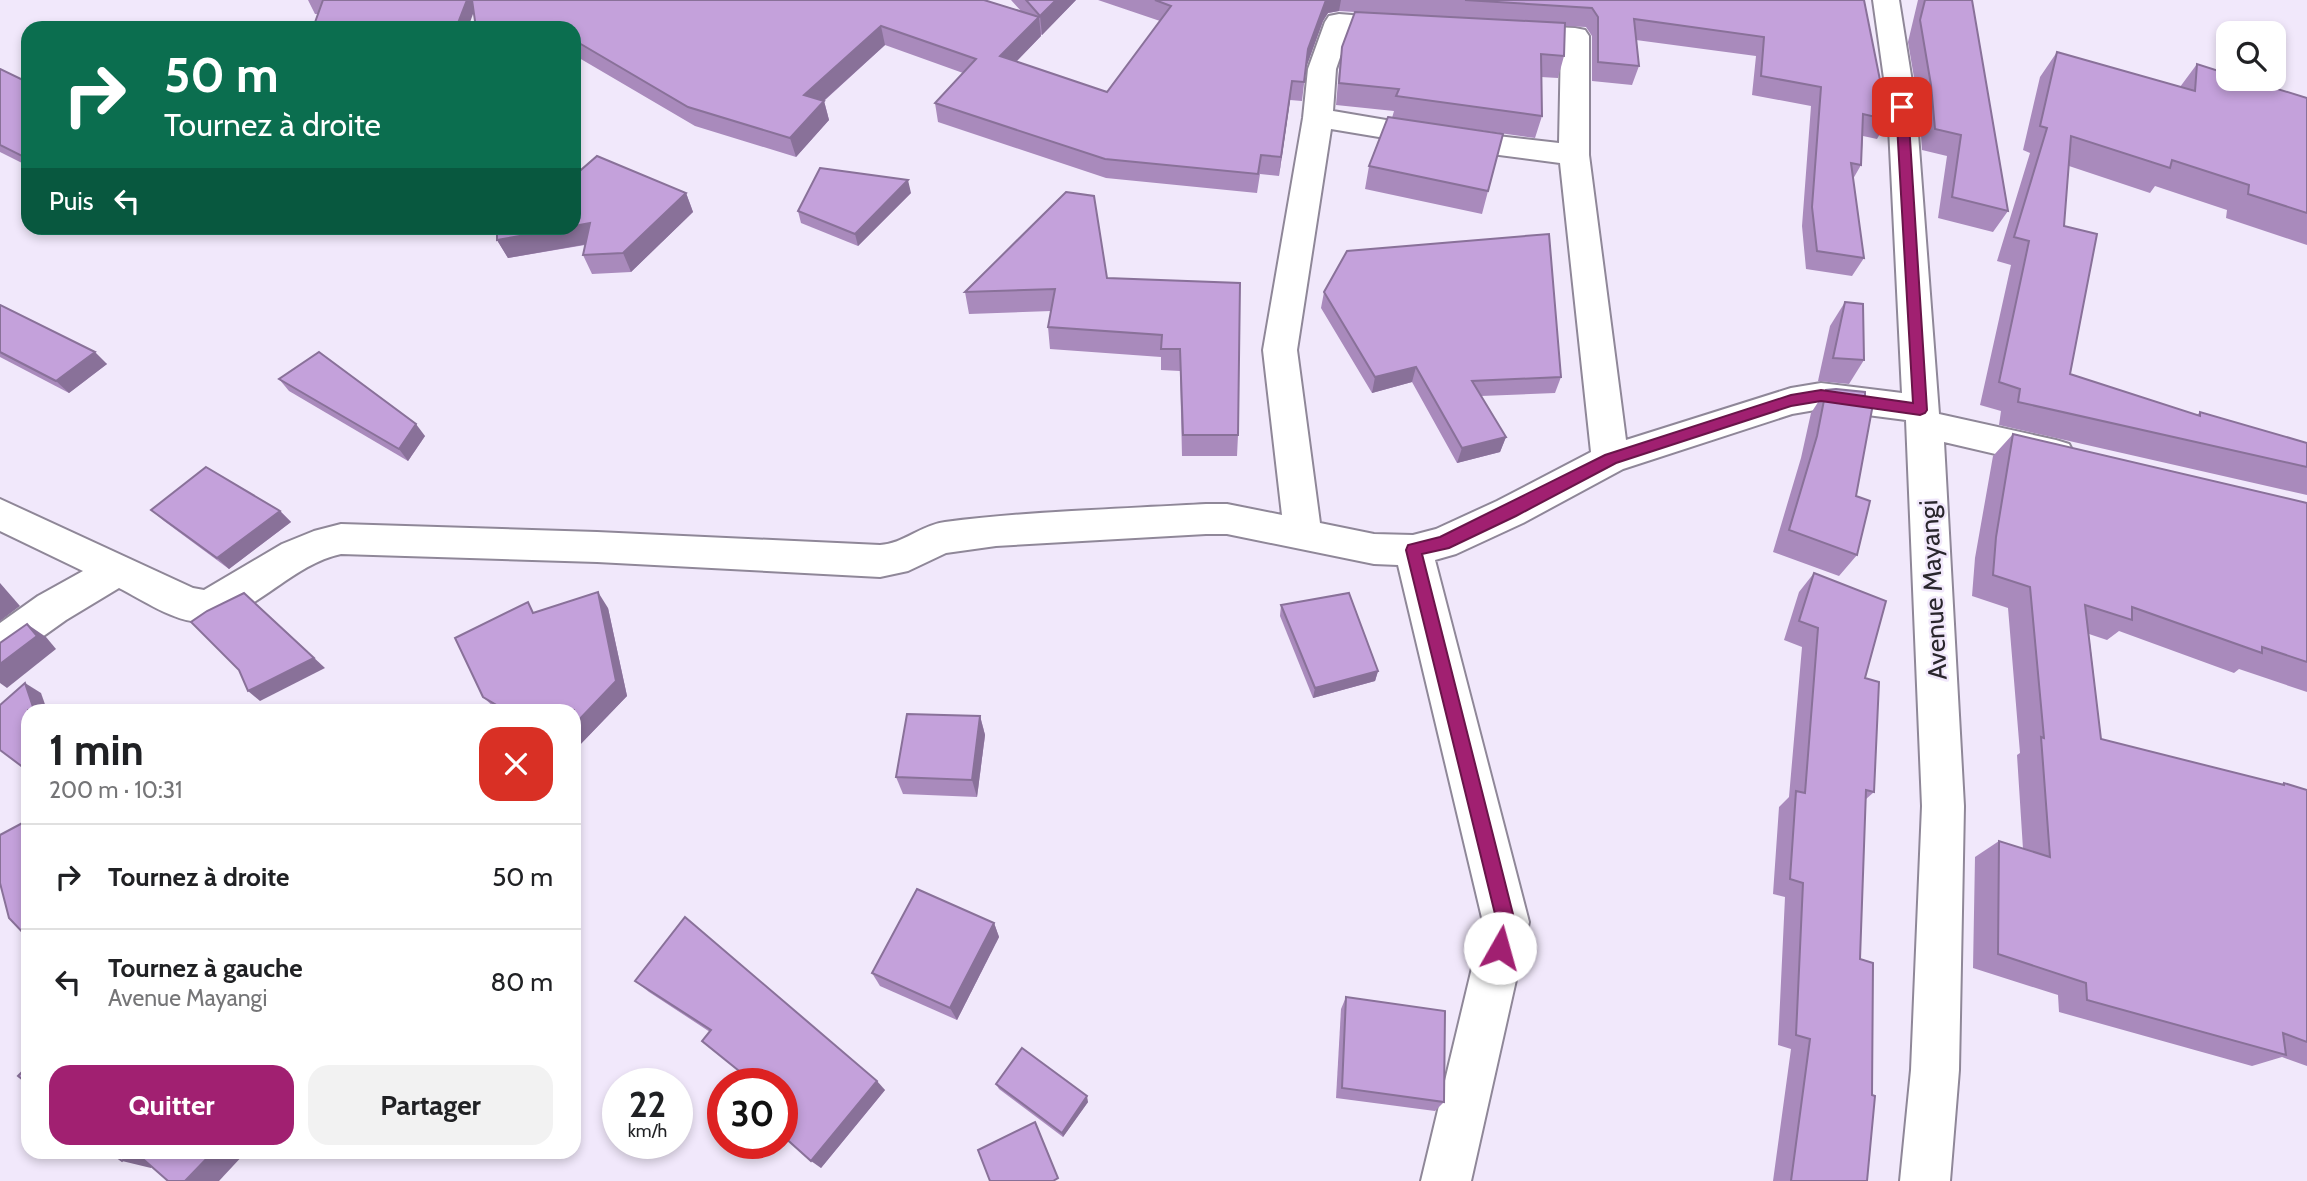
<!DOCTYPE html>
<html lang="fr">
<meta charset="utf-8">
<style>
:root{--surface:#fff;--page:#f2f2f2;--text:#202124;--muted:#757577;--line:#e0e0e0;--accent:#a12071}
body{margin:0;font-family:Cabin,sans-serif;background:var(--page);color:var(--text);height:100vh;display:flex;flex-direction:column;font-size:26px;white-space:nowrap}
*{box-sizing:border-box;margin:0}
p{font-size:23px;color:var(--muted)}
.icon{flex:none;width:38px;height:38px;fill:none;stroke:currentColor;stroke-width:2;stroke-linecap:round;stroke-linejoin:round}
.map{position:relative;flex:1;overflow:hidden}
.sheet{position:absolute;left:21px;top:704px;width:560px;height:455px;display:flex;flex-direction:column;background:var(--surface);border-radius:21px;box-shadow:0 4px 10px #0003}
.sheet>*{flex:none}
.hud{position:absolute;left:21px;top:21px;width:560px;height:214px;border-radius:21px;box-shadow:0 4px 10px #0003;background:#0b6e4f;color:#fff;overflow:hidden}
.controls{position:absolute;left:2216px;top:21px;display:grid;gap:14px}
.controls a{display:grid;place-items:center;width:70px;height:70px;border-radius:14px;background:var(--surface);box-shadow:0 4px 10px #0003;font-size:35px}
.speed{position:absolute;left:602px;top:1068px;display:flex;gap:14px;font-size:35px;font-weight:700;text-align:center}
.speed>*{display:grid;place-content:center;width:91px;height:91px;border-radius:50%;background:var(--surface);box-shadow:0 4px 10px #0003;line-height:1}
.speed small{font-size:18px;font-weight:400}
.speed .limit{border:10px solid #d22;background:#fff;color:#111}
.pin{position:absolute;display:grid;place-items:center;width:60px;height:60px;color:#fff;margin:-30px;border-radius:14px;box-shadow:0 4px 10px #0006}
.me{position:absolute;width:77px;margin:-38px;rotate:7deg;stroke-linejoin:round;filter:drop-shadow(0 0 5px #0008)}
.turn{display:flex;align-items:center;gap:24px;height:147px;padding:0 28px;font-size:32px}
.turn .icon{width:91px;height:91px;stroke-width:2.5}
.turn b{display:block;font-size:49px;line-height:60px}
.then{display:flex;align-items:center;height:66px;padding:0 28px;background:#0003;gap:14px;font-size:26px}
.round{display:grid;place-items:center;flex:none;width:74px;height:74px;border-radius:21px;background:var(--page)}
.overview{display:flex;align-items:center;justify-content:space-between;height:119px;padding:0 28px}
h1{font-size:42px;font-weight:700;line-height:52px}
.cta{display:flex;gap:14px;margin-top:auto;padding:14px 28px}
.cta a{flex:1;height:80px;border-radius:21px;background:var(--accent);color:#fff;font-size:28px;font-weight:700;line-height:80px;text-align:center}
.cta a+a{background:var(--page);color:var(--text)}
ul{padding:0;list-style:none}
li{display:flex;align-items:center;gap:21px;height:105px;padding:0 28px;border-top:2px solid var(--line)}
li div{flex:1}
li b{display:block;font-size:26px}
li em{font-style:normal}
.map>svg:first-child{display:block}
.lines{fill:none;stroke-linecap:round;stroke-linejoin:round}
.minor-casing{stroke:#8f8798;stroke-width:4}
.minor{fill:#fff;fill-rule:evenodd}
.wall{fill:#a98abc}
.shaded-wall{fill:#897199}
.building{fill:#c4a1db;stroke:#897199;stroke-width:2}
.route{fill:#a12071;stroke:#691549;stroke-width:2}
.labels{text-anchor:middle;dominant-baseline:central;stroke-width:5;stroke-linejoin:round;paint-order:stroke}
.street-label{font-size:26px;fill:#29262c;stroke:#f1e8fb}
</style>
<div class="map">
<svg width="2307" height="1181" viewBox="0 0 2307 1181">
<rect width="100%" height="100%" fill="#f1e8fb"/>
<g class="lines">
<defs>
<path id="minor" d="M1873 0H1899L1916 107 1939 414 2056 440 2069 444 2074 454 2069 464 2056 468 1944 442 1964 806 1959 1070 1950 1181H1900L1911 1070 1922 806 1906 420 1821 409 1792 414 1623 469 1523 523 1456 554 1435 560 1529 922 1471 1181H1421L1483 922 1398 565 1374 564 1227 534H1206L996 546 946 553 908 571 880 577 597 562 341 554C292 564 251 618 205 622 177 624 143 600 119 588L66 620 14 657 0 662V623L38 596 83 571 0 531V499L193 588 204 590 282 544 314 531 341 524 597 532 880 545C903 544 921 525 945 522 1031 511 1119 509 1206 504H1227L1282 515 1263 350 1303 118 1308 69 1325 22 1329 16 1339 14 1401 19 1411 21 1415 27 1411 33 1401 35 1349 31 1336 69 1333 111 1445 130 1559 143 1561 44 1503 39 1499 33 1503 27 1513 25 1575 28 1585 30 1589 36V155L1626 440 1791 388 1821 383 1902 393 1888 107ZM1331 129 1445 148 1560 163 1591 452 1497 501 1436 529 1413 535 1374 534 1320 523 1297 350Z"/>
</defs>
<use href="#minor" class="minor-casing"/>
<use href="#minor" class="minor"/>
</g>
<g class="wall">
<path d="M308 0H984L1021 11 1011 0H1076L1042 35 1040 34 1041 36 1016 62 1107 92 1160 21 1098 0H1864L1888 120 1877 139 1863 136 1861 165 1853 179 1864 258 1852 276 1806 269 1802 226 1811 106 1752 95 1756 56 1636 40 1639 66 1632 85 1592 81V36L1586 27 1565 26 1564 56 1558 78 1541 77 1542 116 1535 138 1415 121 1503 134 1482 214 1365 189 1369 166 1392 118 1394 111 1336 105 1339 70 1342 47 1355 12 1339 11 1328 13 1323 21 1306 67 1302 101 1290 100 1279 176 1260 174 1257 193 1106 178 938 122 935 103 963 73 885 45 824 101 829 120 796 157 695 126 574 55V28H476L474 12 315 14Z"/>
<path d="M1918 0H1972L2008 211 1993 232 1938 218 1947 156 1922 150 1919 107 1908 42Z"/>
<path d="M2057 52 2180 87 2197 64 2307 98V245L2226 218 2227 210 2155 186 2150 193 2069 166 2064 226 2070 374 2197 415 2200 412 2307 443V495L1999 425 2001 411 1980 405 2011 265 1997 261 2030 153 2023 150 2040 77Z"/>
<path d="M0 69 27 82 28 81V166L0 152Z"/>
<path d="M686 193 693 212 631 272 592 274 583 255 585 245 508 258 497 240Z"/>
<path d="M911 193 858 246 801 223 798 211Z"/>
<path d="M1107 278 1240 283 1238 435 1237 456H1182L1180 371 1161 370V357L1050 349 1048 327 1051 311 969 314 965 292Z"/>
<path d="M1324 292 1561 377 1555 393 1481 396 1506 437 1500 452 1457 463 1412 382 1372 393 1321 308Z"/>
<path d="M1845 302 1864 360 1849 384 1818 381 1830 326Z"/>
<path d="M0 305 107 364 69 393 0 357Z"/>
<path d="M279 379 425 436 408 461 289 391Z"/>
<path d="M1826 390 1856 496 1857 555 1839 576 1773 552 1801 458 1811 413Z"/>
<path d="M2013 434 2307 503V692L2239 669 2234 673 2119 631 2107 640 2089 634 2101 739 2281 784 2284 783 2307 790V1066L2282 1057 2252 1066 2059 1012 2058 995 1973 968 1975 857 1999 841 2023 849 2017 755 2020 753 2008 608 1972 596 1975 558 1993 456Z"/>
<path d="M151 510 280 511 291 522 229 569 164 521Z"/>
<path d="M1814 573 1865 678 1874 792 1865 800 1860 959 1867 1181H1773L1791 1049 1778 1045 1785 897 1773 894 1779 807 1789 797 1802 647 1784 640 1799 592Z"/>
<path d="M1281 605 1378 671 1375 681 1313 698 1280 616Z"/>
<path d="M608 608 627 696 574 751V710H497L483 697 536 612Z"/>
<path d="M980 716 985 735 977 797 903 794 896 777Z"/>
<path d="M994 923 999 937 957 1020 880 986 872 973Z"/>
<path d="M635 981 885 1090 821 1168 782 1083 710 1032 649 992Z"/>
<path d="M1346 997 1444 1102 1435 1111 1336 1098 1341 1009Z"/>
<path d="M996 1084 1088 1102 1063 1137 999 1089Z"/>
</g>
<g class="shaded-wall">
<path d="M467 0H478L468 28H456Z"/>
<path d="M1056 0H1076L1042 35 1040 16Z"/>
<path d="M1326 0H1341L1339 11 1328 13 1323 21 1306 68 1308 49Z"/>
<path d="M1039 17 1041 36 1003 75 1000 56Z"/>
<path d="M881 26 885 45 809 114 804 95Z"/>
<path d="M1292 81 1290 100 1279 176 1281 157Z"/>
<path d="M824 101 829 120 796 157 790 138Z"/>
<path d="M908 180 911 193 858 246 855 234Z"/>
<path d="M686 193 693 212 631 272 623 253Z"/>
<path d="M590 223 599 242 508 258 497 240 566 228H574V226Z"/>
<path d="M95 352 107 364 69 393 56 381Z"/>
<path d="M1416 367 1412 382 1372 393 1375 377Z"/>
<path d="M416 424 425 436 408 461 399 449Z"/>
<path d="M1506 437 1500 452 1457 463 1462 448Z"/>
<path d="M280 511 291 522 229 569 217 558Z"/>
<path d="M0 583 20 606 0 621Z"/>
<path d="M598 592 608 608 627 696 574 751V725Z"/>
<path d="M256 604 325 668 260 701 248 691Z"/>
<path d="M27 624 46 637 56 649 7 688 0 683V664Z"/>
<path d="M1378 671 1375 681 1313 698 1315 688Z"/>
<path d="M25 683 41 693 47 710H34Z"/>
<path d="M980 716 985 735 977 797 972 780Z"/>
<path d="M994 923 999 937 957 1020 950 1008Z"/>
<path d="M877 1081 885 1090 821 1168 811 1161Z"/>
<path d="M1087 1096 1088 1102 1063 1137 1062 1133Z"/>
<path d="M131 1152H140L161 1157 151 1168 122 1161Z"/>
<path d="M213 1152H246L219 1181H185Z"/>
</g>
<g class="building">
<path d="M323 0H467L456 28H313Z"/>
<path d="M472 0H984L1039 17 1000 56 1107 92 1171 6 1155 0H1326L1308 49 1304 82 1292 81 1281 157 1261 155 1258 174 1105 159 935 103 976 59 881 26 804 95 824 101 790 138 688 107 574 40V28H553L546 24V28H476Z"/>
<path d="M1026 0H1056L1040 16Z"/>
<path d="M1465 0H1864L1888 120 1863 114 1861 165 1851 163 1864 258 1817 251 1812 207 1821 87 1761 76 1764 37 1634 19 1639 66 1598 62V17L1592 8Z"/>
<path d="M1925 0H1972L2008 211 1952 197 1961 135 1935 129 1931 85 1920 20Z"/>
<path d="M1355 12 1565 23 1564 56 1541 54 1542 116 1396 96 1399 89 1339 83 1342 47Z"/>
<path d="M2057 52 2195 91 2197 64 2228 74V79H2245L2307 98V213L2248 194 2249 185 2172 160 2170 168 2071 136 2064 226 2097 234 2070 374 2200 416V412L2307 443V467L2018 402 2020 389 1999 382 2029 241 2014 237 2047 128 2040 126Z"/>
<path d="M0 69 27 82 28 81V159L0 145Z"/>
<path d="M1388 117 1503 134 1488 191 1369 166Z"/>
<path d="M597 156 686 193 623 253 583 255 590 223 574 226V176Z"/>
<path d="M820 168 908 180 855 234 798 211Z"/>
<path d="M1066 192 1094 196 1107 278 1240 283 1238 435H1183L1180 349H1161L1162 335 1048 327 1055 289 965 292Z"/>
<path d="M497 228H566L497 240Z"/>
<path d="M1549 234 1561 377 1472 381 1506 437 1462 448 1416 367 1375 377 1324 292 1347 251Z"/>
<path d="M1845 302 1863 304 1864 360 1833 358Z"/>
<path d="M0 305 95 352 56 381 0 352Z"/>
<path d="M319 352 416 424 399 449 279 379Z"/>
<path d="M1836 389 1865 392V402L1873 404 1856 496 1870 501 1857 555 1789 530 1817 436 1826 390Z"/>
<path d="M2013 434 2307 503V662L2262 647V653L2132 607V620L2085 605 2101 739 2284 785V783L2307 790V1042L2283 1033 2286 1055 2087 1000 2086 983 1998 954 1999 841 2050 857 2041 737 2044 738 2030 587 1993 575 1996 537Z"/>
<path d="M206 467 280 511 217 558 151 510Z"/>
<path d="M1814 573 1886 601 1865 678 1879 682 1874 792 1866 790 1860 959 1873 963 1872 1095 1875 1096 1867 1181H1791L1810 1039 1796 1035 1803 883 1790 879 1796 791 1805 793 1818 628 1799 621Z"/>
<path d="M598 592 616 681 574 725V710H505L483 697 455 638 528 602 533 613Z"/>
<path d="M244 593 314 658 248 691 239 670 191 622 207 611Z"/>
<path d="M1349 593 1378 671 1315 688 1281 605Z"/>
<path d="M27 624 37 636 0 664V643Z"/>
<path d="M25 683 34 710H28V771L0 750V705Z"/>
<path d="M907 714 980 716 972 780 896 777Z"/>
<path d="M28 820V938L9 918 0 883V835Z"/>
<path d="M917 889 994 923 950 1008 872 973Z"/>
<path d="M685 917 877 1081 811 1161 782 1135V1083H754L702 1041 711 1030 635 981Z"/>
<path d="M1346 997 1445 1011 1444 1102 1342 1088Z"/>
<path d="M1022 1048 1087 1096 1062 1133 996 1084Z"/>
<path d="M28 1066V1084L18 1076Z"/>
<path d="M1035 1122 1058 1178 1053 1181H990L978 1150Z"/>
<path d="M110 1152H131L122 1161Z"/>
<path d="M135 1152H213L185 1181H168Z"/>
</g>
<path class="route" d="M1902 103 1908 107 1927 410 1925 413 1920 415 1821 401 1791 406 1616 463 1516 516 1449 548 1422 554 1515 922 1507 955 1500 958 1493 955 1490 948 1497 922 1406 550 1408 545 1440 537 1605 455 1791 395 1821 390 1913 403 1896 107Z"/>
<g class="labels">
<g class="street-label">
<text transform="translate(1933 590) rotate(-93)">Avenue Mayangi</text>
</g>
</g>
</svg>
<div class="controls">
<a><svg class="icon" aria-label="search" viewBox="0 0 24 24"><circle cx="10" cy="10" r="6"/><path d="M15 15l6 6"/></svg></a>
</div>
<div class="speed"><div>22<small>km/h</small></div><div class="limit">30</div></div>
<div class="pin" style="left:1902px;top:107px;background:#d93025"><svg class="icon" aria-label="arrive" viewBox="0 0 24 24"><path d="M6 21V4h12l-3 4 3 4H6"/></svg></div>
<svg class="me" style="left:1500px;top:948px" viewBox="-20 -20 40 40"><circle r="19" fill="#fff"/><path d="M0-13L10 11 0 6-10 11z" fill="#a12071"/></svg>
<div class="hud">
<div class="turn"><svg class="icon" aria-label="right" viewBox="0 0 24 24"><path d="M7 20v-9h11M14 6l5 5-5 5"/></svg><div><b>50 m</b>Tournez à droite</div></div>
<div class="then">Puis<svg class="icon" aria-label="left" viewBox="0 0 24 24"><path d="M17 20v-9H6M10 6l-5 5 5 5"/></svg></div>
</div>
<section class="sheet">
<div class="overview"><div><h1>1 min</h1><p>200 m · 10:31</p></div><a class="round" style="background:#d93025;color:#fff"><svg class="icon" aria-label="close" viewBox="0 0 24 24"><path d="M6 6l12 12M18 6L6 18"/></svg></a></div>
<ul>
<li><svg class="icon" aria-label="right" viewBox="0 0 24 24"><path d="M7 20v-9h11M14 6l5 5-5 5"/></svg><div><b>Tournez à droite</b></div><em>50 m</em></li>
<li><svg class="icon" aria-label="left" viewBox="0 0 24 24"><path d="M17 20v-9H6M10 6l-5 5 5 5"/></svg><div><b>Tournez à gauche</b><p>Avenue Mayangi</p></div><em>80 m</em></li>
</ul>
<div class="cta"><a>Quitter</a><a>Partager</a></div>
</section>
</div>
